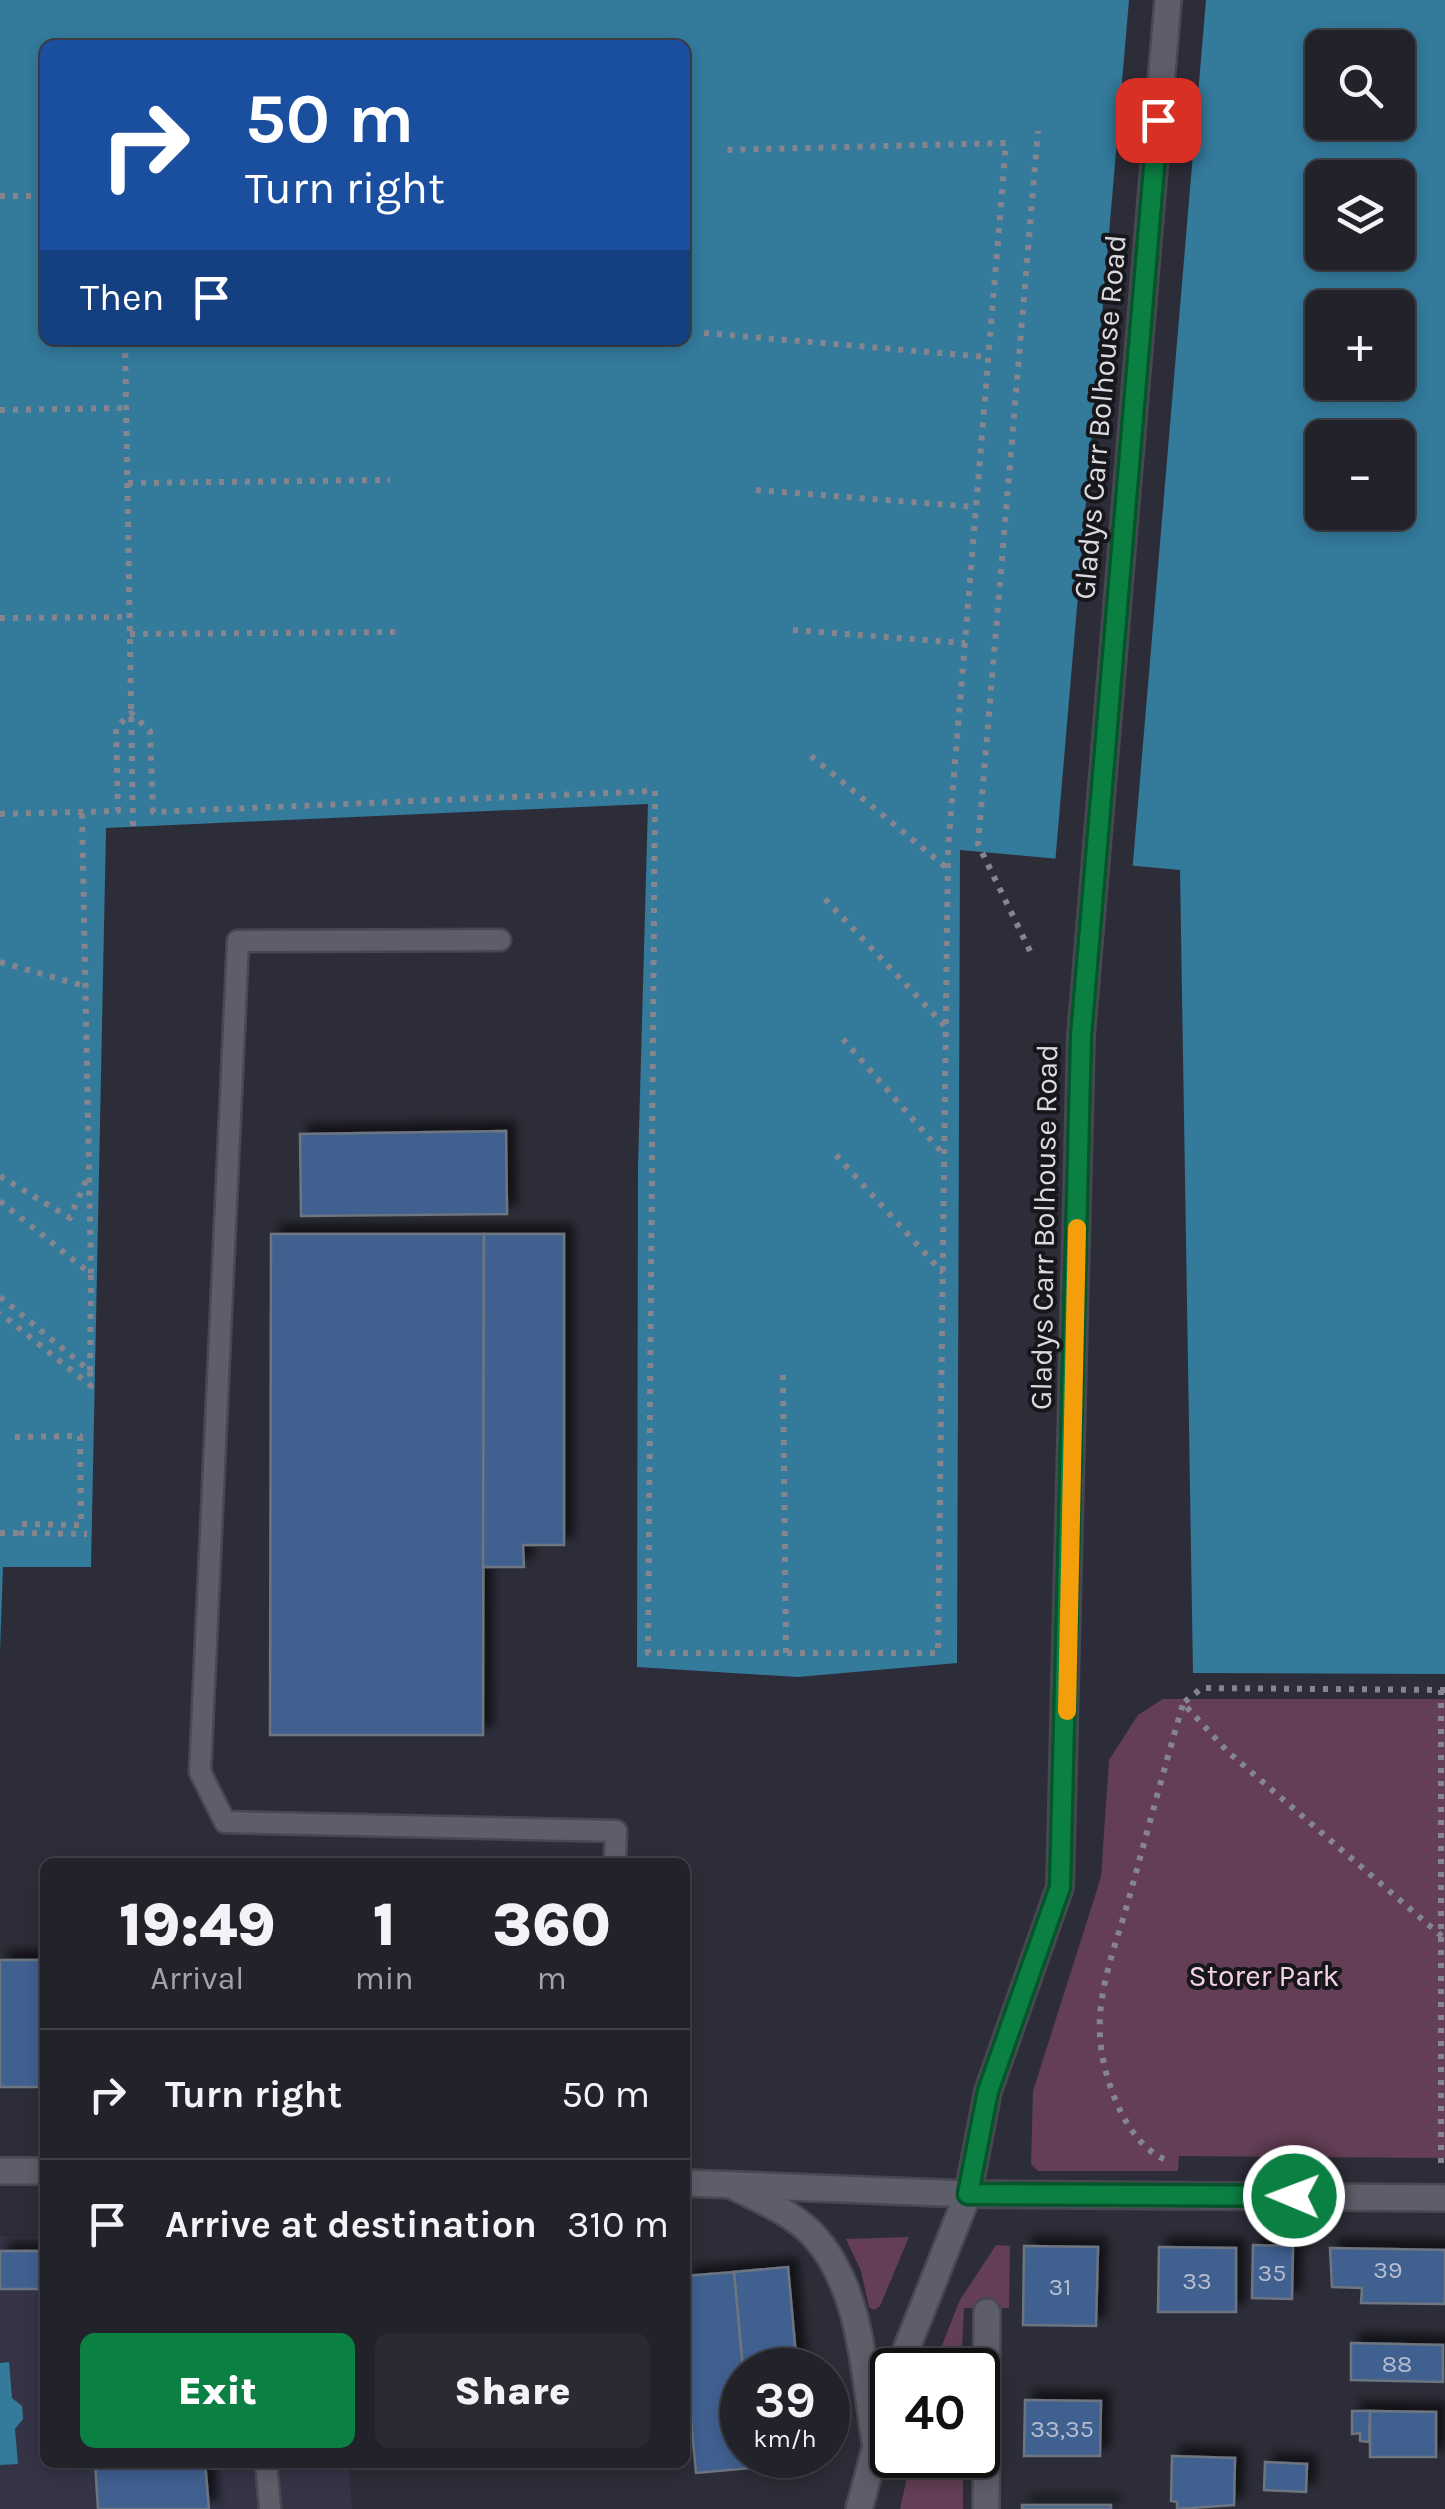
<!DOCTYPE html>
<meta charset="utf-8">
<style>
:root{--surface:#22222b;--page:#2a2a33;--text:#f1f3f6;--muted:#a2a4a9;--line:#3f3f47;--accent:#0b8043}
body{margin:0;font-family:Karla,sans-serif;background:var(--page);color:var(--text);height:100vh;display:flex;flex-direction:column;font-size:38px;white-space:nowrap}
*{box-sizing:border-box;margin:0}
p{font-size:32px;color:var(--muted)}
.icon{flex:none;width:55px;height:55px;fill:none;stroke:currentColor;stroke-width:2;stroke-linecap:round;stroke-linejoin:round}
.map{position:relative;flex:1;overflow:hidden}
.details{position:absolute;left:40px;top:1858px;width:650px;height:610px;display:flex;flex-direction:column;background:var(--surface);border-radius:15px;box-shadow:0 5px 15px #0003,0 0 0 2px var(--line)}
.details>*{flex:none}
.guide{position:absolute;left:40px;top:40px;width:650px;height:305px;border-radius:15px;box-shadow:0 5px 15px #0003,0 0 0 2px var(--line);background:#1a4fa0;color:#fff;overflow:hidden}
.buttons{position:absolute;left:1305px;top:30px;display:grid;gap:20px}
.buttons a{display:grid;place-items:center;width:110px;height:110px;border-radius:15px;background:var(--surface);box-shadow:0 5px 15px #0003,0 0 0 2px var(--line);font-size:50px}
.speed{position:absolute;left:720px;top:2348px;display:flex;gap:20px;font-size:50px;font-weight:700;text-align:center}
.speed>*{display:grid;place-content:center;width:130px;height:130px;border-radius:50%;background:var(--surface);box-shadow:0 5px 15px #0003,0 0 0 2px var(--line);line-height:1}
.speed small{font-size:25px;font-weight:400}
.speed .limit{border:5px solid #111;border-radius:15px;background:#fff;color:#111}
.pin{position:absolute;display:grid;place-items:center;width:85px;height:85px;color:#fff;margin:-42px;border-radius:20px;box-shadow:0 5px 15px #0006}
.me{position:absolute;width:110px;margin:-55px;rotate:271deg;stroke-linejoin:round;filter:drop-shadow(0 0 8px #0008)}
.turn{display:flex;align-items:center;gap:35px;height:210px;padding:0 40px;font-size:45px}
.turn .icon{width:130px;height:130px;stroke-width:2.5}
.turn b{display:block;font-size:70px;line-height:85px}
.then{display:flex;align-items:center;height:95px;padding:0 40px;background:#0003;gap:20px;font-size:38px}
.eta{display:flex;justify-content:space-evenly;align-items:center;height:170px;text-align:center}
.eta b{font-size:60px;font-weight:800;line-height:70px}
.button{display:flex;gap:20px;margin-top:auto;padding:20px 40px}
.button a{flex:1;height:115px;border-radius:15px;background:var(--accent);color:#fff;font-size:40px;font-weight:800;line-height:115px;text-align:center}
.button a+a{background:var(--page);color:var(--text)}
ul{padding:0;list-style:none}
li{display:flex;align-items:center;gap:30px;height:130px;padding:0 40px;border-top:2px solid var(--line)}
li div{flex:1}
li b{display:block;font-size:38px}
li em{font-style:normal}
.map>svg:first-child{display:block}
.built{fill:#353446}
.green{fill:#633e56}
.water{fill:#337a9b;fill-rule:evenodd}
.pier{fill:#2d2d39}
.building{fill:#406090;stroke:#6c7480;stroke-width:2.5;filter:url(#shadow)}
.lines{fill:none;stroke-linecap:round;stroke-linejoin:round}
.lane-casing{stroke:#494852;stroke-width:25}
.street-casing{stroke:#494852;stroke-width:30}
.secondary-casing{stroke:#494852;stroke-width:30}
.path{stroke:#85858f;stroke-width:6;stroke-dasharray:5 8;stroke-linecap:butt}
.lane{stroke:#5e5e6b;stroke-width:20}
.street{stroke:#5e5e6b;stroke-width:25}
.secondary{stroke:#5e5e6b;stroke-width:25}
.route-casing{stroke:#07532c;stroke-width:25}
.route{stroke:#0b8043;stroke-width:18}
.slow{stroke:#f59e0b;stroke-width:18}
.labels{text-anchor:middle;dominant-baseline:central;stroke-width:8;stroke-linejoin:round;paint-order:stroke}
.number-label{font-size:25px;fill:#b4bccd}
.street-label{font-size:30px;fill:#dadae1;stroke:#16161b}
.park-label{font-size:30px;fill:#f5d2e7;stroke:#16161b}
</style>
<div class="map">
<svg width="1445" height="2509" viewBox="0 0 1445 2509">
<defs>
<filter id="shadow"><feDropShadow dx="9" dy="-9" stdDeviation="5" flood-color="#0009"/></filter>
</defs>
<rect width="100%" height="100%" fill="#2d2d39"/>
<path class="built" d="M0 2236H45V2462L349 2463 352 2509H0Z"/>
<g class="green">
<path d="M1163 1699H1445V2158L1179 2156 1178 2171H1038L1031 2164 1033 2091 1101 1877 1109 1760 1138 1715Z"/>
<path d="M909 2237 880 2306 874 2310 869 2307 861 2271 846 2239Z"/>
<path d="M996 2245 1010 2246 1009 2308H964L961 2370H932L960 2300Z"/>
<path d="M912 2455H963V2509H900Z"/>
</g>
<g class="water">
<path d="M0 0H1445V1674L1193 1673 1180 870 960 850 957 1663 798 1677 637 1667 638 1167 648 804 106 828 91 1567H3L0 1651ZM45 45H685V340H45ZM1322 48H1398V122H1322ZM1322 178H1398V252H1322ZM1322 308H1398V382H1322ZM1322 438H1398V512H1322Z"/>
<path d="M9 2362 12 2398 22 2406 23 2419 15 2429 18 2464 0 2465V2363Z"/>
</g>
<path class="pier" d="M1129 0H1206L1132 874 1055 864Z"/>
<g class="building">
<path d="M506 1131 507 1214 301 1216 300 1134Z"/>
<path d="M271 1234H484L483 1735H270Z"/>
<path d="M484 1234H564V1545H523L524 1567H483Z"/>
<rect x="0" y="1960" width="45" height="127"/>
<path d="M1253 2245 1293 2246 1292 2299 1252 2298Z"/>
<path d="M1024 2246 1098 2247 1096 2326 1023 2325Z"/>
<path d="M1159 2247 1236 2248V2312H1158Z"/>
<path d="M1330 2248 1445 2250V2304L1361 2303 1362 2288 1332 2287Z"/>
<rect x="0" y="2251" width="45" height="38"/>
<path d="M788 2267 797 2367 743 2370 734 2272Z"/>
<path d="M734 2272 743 2370 742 2455H805L806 2463 696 2473 685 2354V2276Z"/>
<path d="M1351 2343 1443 2345V2382L1351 2380Z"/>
<path d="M1025 2400 1101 2401 1100 2456H1024Z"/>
<path d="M1352 2411H1370L1369 2442 1360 2441V2433L1352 2434Z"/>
<path d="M1370 2411 1436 2412V2457H1370Z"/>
<path d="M1172 2456 1235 2458 1234 2505 1177 2509V2502L1171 2501Z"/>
<path d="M95 2462H205L209 2509H98Z"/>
<path d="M1265 2462 1307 2464 1306 2492 1264 2490Z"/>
<rect x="1022" y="2505" width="89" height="4"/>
</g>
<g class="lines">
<defs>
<g id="lane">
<path d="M500 940 238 941 200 1772 225 1822 616 1831 615 1862"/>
<path d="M266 2462 270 2509"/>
</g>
<g id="street">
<path d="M968 2194 988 2091 1060 1887 1081 1036 1168 0"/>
<path d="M986 2509 987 2312"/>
</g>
<g id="secondary">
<path d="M0 2171H45"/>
<path d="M685 2183 968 2194 1445 2198"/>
<path d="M735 2187C761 2200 794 2214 814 2236 862 2289 864 2374 875 2441"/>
<path d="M898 2370 968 2194"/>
<path d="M859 2509 892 2387"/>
</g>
</defs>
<use href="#lane" class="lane-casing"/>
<use href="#street" class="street-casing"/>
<use href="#secondary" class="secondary-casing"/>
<g class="path">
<path d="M0 196H45"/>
<path d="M704 333 988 357"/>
<path d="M125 340 133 827"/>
<path d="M0 410 127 408"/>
<path d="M128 483 390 480"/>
<path d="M756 490 976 507"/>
<path d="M0 618 130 617"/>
<path d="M793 630 965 643"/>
<path d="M130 634 396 632"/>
<path d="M811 756 947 868"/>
<path d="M0 814 118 811 116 728 131 713 150 731 153 812 655 791 648 1653H938L948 848 1006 143 725 150"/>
<path d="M825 899 945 1026"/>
<path d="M1030 951 978 844 1038 131"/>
<path d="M0 962 88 987"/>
<path d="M843 1039 944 1155"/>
<path d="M836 1155 943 1273"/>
<path d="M0 1176 70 1218 87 1178"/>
<path d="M0 1201 91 1274 82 812"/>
<path d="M0 1297 90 1371 91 1386 0 1313"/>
<path d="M90 1371 91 1274"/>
<path d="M783 1375 786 1653"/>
<path d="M15 1437 80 1436 81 1525 21 1524V1533L87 1534"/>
<path d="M0 1533H21"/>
<path d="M1441 1690V2164"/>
<path d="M1445 1690 1202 1688 1183 1703 1228 1752 1445 1939"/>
<path d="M1164 2159C1125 2142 1102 2076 1100 2036 1097 1991 1116 1944 1128 1902 1146 1836 1164 1769 1183 1704"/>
</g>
<use href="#lane" class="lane"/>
<use href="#street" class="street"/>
<use href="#secondary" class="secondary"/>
</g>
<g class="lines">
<defs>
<path id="route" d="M1158 120 1081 1036 1060 1887 988 2091 968 2194 1294 2196"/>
</defs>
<use href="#route" class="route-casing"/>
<use href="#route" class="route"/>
<path class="slow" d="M1067 1711 1077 1228"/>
</g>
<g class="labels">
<g class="number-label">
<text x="1388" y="2269">39</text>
<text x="1272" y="2272">35</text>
<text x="1197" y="2280">33</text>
<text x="1060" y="2286">31</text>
<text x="1397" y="2363">88</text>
<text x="1062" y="2428">33,35</text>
</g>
<g class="street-label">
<text transform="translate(1100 417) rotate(-85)">Gladys Carr Bolhouse Road</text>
<text transform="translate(1044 1227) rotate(-89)">Gladys Carr Bolhouse Road</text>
</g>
<g class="park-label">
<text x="1264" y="1976">Storer Park</text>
</g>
</g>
</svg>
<div class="buttons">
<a><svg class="icon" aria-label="search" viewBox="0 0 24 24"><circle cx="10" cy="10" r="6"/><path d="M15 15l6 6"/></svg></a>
<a><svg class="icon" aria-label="layers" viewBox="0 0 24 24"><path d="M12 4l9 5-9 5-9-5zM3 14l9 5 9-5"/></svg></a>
<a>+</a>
<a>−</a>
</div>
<div class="speed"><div>39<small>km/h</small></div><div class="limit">40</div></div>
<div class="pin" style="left:1158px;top:120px;background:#d93025"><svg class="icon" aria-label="arrive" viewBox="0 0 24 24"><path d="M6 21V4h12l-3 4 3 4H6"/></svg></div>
<svg class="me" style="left:1294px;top:2196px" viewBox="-20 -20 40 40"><circle r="17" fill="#0b8043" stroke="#fff" stroke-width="3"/><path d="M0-11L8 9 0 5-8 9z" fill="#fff"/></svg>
<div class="guide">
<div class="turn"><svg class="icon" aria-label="right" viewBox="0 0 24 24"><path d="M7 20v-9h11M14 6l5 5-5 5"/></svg><div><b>50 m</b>Turn right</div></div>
<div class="then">Then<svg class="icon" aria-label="arrive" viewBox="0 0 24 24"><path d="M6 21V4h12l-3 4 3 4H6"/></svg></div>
</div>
<section class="details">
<div class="eta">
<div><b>19:49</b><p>Arrival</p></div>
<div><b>1</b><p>min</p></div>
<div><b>360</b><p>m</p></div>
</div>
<ul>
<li><svg class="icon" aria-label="right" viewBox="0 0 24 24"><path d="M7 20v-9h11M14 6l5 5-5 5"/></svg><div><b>Turn right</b></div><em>50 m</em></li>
<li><svg class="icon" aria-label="arrive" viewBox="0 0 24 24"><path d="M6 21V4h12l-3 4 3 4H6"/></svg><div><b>Arrive at destination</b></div><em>310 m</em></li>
</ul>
<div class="button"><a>Exit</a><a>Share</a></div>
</section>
</div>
